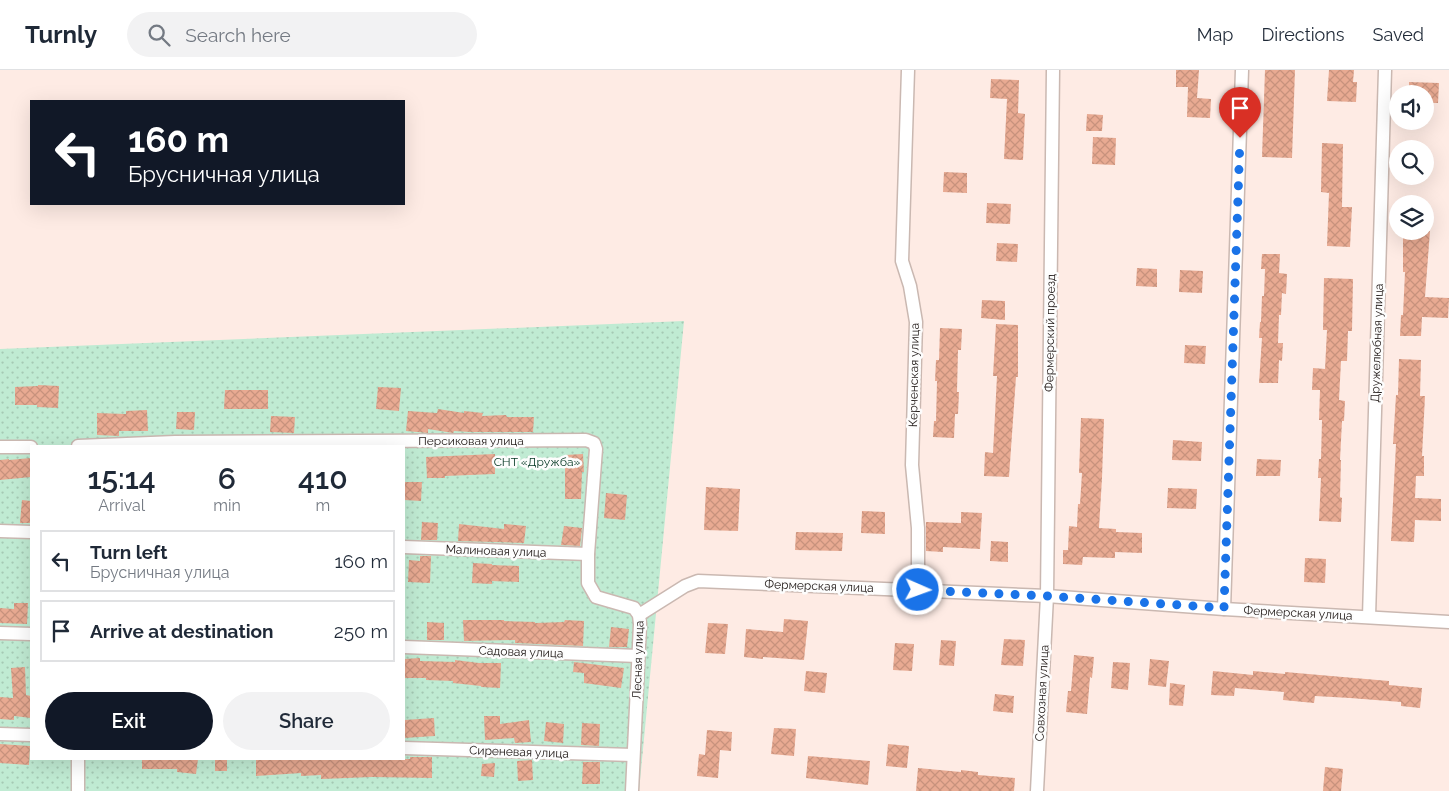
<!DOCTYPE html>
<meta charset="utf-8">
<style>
:root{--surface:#fff;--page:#f2f2f3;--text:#1f2937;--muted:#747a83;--line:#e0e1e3;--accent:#111827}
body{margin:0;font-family:Raleway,sans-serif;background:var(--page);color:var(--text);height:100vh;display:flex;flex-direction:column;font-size:19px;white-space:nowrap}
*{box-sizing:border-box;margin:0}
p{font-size:16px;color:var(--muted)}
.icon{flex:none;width:28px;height:28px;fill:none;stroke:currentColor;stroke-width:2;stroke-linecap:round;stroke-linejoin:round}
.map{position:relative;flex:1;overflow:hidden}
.details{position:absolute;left:30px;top:375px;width:375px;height:315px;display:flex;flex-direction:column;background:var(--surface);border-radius:0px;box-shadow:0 5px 20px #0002}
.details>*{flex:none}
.guide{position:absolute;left:30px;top:30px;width:375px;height:105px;border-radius:0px;box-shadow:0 5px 20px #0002;background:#111827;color:#fff;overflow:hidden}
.controls{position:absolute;left:1389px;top:15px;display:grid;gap:10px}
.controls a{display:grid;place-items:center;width:45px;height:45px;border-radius:50%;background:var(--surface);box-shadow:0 5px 20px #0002;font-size:25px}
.pin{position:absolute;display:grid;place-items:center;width:42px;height:42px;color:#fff;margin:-51px -21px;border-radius:50% 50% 50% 0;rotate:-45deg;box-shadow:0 0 5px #0007}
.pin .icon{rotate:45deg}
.me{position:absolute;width:55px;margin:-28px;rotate:92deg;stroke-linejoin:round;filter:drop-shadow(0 0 4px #0008)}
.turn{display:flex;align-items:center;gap:18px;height:105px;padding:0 15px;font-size:22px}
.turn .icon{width:65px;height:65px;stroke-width:2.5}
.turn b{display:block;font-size:35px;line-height:42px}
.eta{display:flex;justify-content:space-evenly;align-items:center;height:85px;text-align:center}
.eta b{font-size:30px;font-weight:600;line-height:35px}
.primary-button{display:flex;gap:10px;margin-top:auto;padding:10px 15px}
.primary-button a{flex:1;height:58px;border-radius:30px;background:var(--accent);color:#fff;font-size:20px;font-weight:600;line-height:58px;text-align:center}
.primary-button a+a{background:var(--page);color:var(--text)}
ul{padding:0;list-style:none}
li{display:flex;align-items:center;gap:15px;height:62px;margin:0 10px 8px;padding:0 5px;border:2px solid var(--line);border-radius:0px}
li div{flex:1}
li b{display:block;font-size:19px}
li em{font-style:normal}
header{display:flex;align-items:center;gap:30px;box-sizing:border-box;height:70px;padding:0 25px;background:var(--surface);border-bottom:1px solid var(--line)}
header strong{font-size:24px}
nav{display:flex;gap:28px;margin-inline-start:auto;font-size:18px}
.search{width:350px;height:45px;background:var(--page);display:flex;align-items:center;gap:12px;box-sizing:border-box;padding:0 18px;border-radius:28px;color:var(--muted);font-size:19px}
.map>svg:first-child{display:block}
.garden{fill:url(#garden-dots);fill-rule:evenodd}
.building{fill:url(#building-cross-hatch)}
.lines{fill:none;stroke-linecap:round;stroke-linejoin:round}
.street-casing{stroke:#cab8b1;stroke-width:15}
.street{stroke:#fff;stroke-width:12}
.route{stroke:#1a73e8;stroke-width:9;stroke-dasharray:0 16.2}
.labels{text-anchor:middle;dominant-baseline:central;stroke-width:5;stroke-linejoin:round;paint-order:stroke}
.street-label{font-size:12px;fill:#1e1715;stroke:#fdfdfd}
.park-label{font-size:12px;fill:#003520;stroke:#fdfdfd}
</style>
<header>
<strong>Turnly</strong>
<div class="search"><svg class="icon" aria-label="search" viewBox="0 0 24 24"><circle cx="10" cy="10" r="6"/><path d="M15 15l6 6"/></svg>Search here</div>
<nav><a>Map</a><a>Directions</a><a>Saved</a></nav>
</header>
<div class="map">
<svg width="1449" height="721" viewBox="0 0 1449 721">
<defs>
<pattern id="garden-dots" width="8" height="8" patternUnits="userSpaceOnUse" patternTransform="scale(1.25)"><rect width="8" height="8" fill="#c0ebd3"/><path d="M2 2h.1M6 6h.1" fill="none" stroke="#a5c9b4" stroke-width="1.8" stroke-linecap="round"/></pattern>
<pattern id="building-cross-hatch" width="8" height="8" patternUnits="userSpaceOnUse" patternTransform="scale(1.25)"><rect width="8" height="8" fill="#e8aa92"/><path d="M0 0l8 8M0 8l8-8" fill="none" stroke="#c7927d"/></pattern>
</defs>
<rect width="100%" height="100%" fill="#feebe4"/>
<path class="garden" d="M684 251 639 721H0V279ZM31 376H404V689H31Z"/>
<g class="building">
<path d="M1176 0H1199L1197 28 1211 29 1210 48 1187 47 1188 17H1176Z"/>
<path d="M1265 0H1295L1292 88 1262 87Z"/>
<path d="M1329 0H1354L1353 12H1357L1356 32 1327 31Z"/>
<path d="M991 9 1019 10 1018 43 1025 44 1023 90 1004 89 1007 29 990 28Z"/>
<path d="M1409 12 1439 13 1438 33H1425V24H1409Z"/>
<path d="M1087 44 1103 45 1102 61H1086Z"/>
<path d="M1093 67 1116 68 1115 95 1092 94Z"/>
<path d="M1322 73 1343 74 1342 137H1352L1350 177 1327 176 1329 123 1321 122Z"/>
<path d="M944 102 967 103V123L943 122Z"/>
<path d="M987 133 1011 134 1010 154 986 153Z"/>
<path d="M1403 161H1430L1425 227 1449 228 1448 248 1422 247 1421 266H1400L1401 245H1403L1405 202H1403Z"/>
<path d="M997 173 1018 174 1017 192 996 191Z"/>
<path d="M1262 184H1280L1279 203 1287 204 1286 224 1282 223 1281 245H1279L1278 273H1283L1282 291 1279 290 1278 313H1259L1262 268H1259L1260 252H1261L1262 226H1264L1265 199H1261Z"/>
<path d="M1137 198 1157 199V217L1136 216Z"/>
<path d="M1180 200 1203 201 1202 223 1179 222Z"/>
<path d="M1324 208 1353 209 1352 261H1348L1347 291H1341L1339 330 1345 331 1344 351H1342L1340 390H1341L1340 427 1342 428 1341 452 1319 451 1321 408H1318L1319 389H1321L1322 350H1319L1320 320H1312L1313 298 1325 299 1327 260H1323Z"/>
<path d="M982 230 1005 231V250L981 248Z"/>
<path d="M996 254 1018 255V307H1016L1009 407 984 406 985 382 993 383 997 306H993Z"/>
<path d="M940 258 962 259 961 280H958L957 322H959L958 344H955L954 368 933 367 934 351H936L937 311H935L936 290H939Z"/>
<path d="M1185 275 1206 276 1205 294 1184 293Z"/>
<path d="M1399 289 1421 290 1420 326H1425L1422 386H1424V406H1416L1415 428 1441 429V451L1415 450 1414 472 1391 471 1396 374H1393L1396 325H1398Z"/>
<path d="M38 315 59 316 58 338 37 337V335H15V317L38 316Z"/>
<path d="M378 317 401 318 399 341 376 339Z"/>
<path d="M225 320H268V339H224Z"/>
<path d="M438 339 464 343V341L483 343 482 346 506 345 507 347H534L533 362H470L454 361 453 363 428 359V363L406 361 408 341 437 343Z"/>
<path d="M147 340 148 361H119V366L97 365V343L126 344V341Z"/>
<path d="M177 342H195L194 360 176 359Z"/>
<path d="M271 346 295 347 294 363 270 362Z"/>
<path d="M1081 348 1104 349 1102 408 1099 458 1116 459V462L1142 463V483L1115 482V488L1083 487 1082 495 1063 494V480H1068L1069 456 1077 457 1078 434H1080L1082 403H1079Z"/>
<path d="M1173 370 1202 372 1201 391 1172 390Z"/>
<path d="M495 384V404L445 406V408H427L426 387Z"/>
<path d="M583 384 584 402H582L581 429H565V385Z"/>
<path d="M31 388V407L0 410V390L9 389V390Z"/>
<path d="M1257 389 1281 390 1280 406H1256Z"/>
<path d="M404 412H422L421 431 404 430Z"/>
<path d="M706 417 740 419 738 461 704 460Z"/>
<path d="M1168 418 1197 419 1196 439 1167 438Z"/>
<path d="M606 423 627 425 625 450 604 448Z"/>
<path d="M22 430 31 431V453H20Z"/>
<path d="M862 441 885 442V464L861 463Z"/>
<path d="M961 442 982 443 980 479 943 477V482L926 481V452L961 453Z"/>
<path d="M422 452 438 453 437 470H421Z"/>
<path d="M459 454 504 459V454L526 456 524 473 458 471Z"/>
<path d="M564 456 582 458 580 476 561 475Z"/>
<path d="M796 462 843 463 842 481 795 480Z"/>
<path d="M991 471 1008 472V492L990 491Z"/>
<path d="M420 486H431L430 513 408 512 409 490 420 491Z"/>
<path d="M1305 488 1326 489 1325 513 1304 512Z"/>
<path d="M473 493 492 494V495L519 496V512L492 511V514L472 513Z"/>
<path d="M14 533H28L27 554 0 553V538L14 539Z"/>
<path d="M784 549 808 551 804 590 763 587V589L744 587 746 559 783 562Z"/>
<path d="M463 550H504V551L535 552V553L564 552 565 550 584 551 583 576 515 573V570L464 571Z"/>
<path d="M427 552 444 553V570H427Z"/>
<path d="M708 553 728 554 725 584 705 583Z"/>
<path d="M611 557 629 559 627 577H609Z"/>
<path d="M1004 569 1025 570 1023 596 1001 595Z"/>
<path d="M941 570 956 571 954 596 939 595Z"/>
<path d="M895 573 914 574 912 601 893 600Z"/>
<path d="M1074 585 1094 587 1092 608 1090 607 1087 644 1066 642 1068 621H1071Z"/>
<path d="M420 588V591L455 592V590L479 593H501L500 618 481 617V616L453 613V611L426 610V608H404V589Z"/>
<path d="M1150 589 1169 591 1166 617 1148 615Z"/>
<path d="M574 592 624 598 621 618 584 613V603L573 602Z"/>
<path d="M1113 592 1130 593 1128 620 1111 618Z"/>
<path d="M25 597 26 625 31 626V648L14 646V650L0 649V627L13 628 11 598Z"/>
<path d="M806 601 827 603 825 623 804 621Z"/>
<path d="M1213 601 1253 605V601L1285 604V602L1389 611V615L1422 618 1420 638 1401 636V632L1350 628 1315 626 1314 633 1283 630 1284 622 1235 618 1234 626 1211 625Z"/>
<path d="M1170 613 1185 615 1183 636 1169 635Z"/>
<path d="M995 624 1014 626 1013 643 993 641Z"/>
<path d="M484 646H500V654L529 650 531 672 515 673 514 668 485 670Z"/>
<path d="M434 648 435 666 404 668V650Z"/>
<path d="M546 652 564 654 563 673 544 671Z"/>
<path d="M582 653 600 654 599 676 581 675Z"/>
<path d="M774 658 796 659 794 686 771 684Z"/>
<path d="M707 660 732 662 731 681 720 680 718 708 697 706 699 684 705 685Z"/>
<path d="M0 674 30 676 29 695 0 693Z"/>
<path d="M888 674 909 676 907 698 886 696Z"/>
<path d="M808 686 870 691 868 715 806 708Z"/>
<path d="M410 687H432V708L372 707 321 709V705L301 706V703L256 706V689H410Z"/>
<path d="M142 689H198L196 704 177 702V699H142Z"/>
<rect x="215" y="689" width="12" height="12"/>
<path d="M532 690 533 710 518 711 517 691Z"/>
<path d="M583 692H600V714H582Z"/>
<path d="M495 693 494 707 481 706 482 694Z"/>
<path d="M1325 697 1343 699 1341 721H1323Z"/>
<path d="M918 698 961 702V700L978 702V705L1015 708 1014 721H916Z"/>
</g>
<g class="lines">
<defs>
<g id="street">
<path d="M908 0 902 191 910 216 916 252 912 395 918 458V520"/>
<path d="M78 376 175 372 586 370 594 373 596 379 588 484V513L596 527 634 538 639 545 640 554 632 721"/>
<path d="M0 377H31"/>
<path d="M0 461 31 462"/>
<path d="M404 477 588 484"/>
<path d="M1224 539 1242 0"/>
<path d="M639 545 685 516 698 511 1047 526 1224 539 1449 552"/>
<path d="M1369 547 1385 0"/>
<path d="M0 563 31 564"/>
<path d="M404 577 638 586"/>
<path d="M0 664 31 665"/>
<path d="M404 678 633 685"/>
<path d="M78 721V689"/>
<path d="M1037 721 1047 526 1053 0"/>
</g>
</defs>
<use href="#street" class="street-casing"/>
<use href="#street" class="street"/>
</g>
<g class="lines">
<path class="route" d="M918 520 1047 526 1224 538 1240 68"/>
</g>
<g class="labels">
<g class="street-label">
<text transform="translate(1050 263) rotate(-89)">Фермерский проезд</text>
<text transform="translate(1377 273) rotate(-88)">Дружелюбная улица</text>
<text transform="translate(914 305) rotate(-89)">Керченская улица</text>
<text x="471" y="371">Персиковая улица</text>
<text transform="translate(496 481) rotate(2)">Малиновая улица</text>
<text transform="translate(819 516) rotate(2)">Фермерская улица</text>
<text transform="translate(1298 543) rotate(3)">Фермерская улица</text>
<text transform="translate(521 582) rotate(2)">Садовая улица</text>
<text transform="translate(638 590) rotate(-88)">Лесная улица</text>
<text transform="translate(1042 623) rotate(-87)">Совхозная улица</text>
<text transform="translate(519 682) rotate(2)">Сиреневая улица</text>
</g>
<g class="park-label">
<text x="537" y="392">СНТ «Дружба»</text>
</g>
</g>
</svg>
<div class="controls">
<a><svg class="icon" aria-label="sound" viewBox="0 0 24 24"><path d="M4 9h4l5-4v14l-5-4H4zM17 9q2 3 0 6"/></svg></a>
<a><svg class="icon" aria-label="search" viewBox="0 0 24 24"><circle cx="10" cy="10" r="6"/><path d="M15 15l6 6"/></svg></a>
<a><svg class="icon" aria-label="layers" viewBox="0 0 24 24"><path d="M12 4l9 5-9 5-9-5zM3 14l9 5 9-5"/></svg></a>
</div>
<div class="pin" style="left:1240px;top:68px;background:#d93025"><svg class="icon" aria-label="arrive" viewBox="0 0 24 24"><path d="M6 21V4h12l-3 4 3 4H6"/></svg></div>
<svg class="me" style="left:918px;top:520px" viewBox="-20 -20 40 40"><circle r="17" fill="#1a73e8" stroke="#fff" stroke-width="3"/><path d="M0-11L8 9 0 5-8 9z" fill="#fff"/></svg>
<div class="guide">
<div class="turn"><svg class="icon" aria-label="left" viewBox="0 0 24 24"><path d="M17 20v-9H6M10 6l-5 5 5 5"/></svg><div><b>160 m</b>Брусничная улица</div></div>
</div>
<section class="details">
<div class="eta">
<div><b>15:14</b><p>Arrival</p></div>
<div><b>6</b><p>min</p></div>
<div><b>410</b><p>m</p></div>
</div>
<ul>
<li><svg class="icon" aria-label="left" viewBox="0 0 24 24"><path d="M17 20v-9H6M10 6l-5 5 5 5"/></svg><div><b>Turn left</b><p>Брусничная улица</p></div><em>160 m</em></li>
<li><svg class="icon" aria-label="arrive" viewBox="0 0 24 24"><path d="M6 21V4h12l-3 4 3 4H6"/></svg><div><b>Arrive at destination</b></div><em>250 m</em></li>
</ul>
<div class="primary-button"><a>Exit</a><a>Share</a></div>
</section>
</div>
